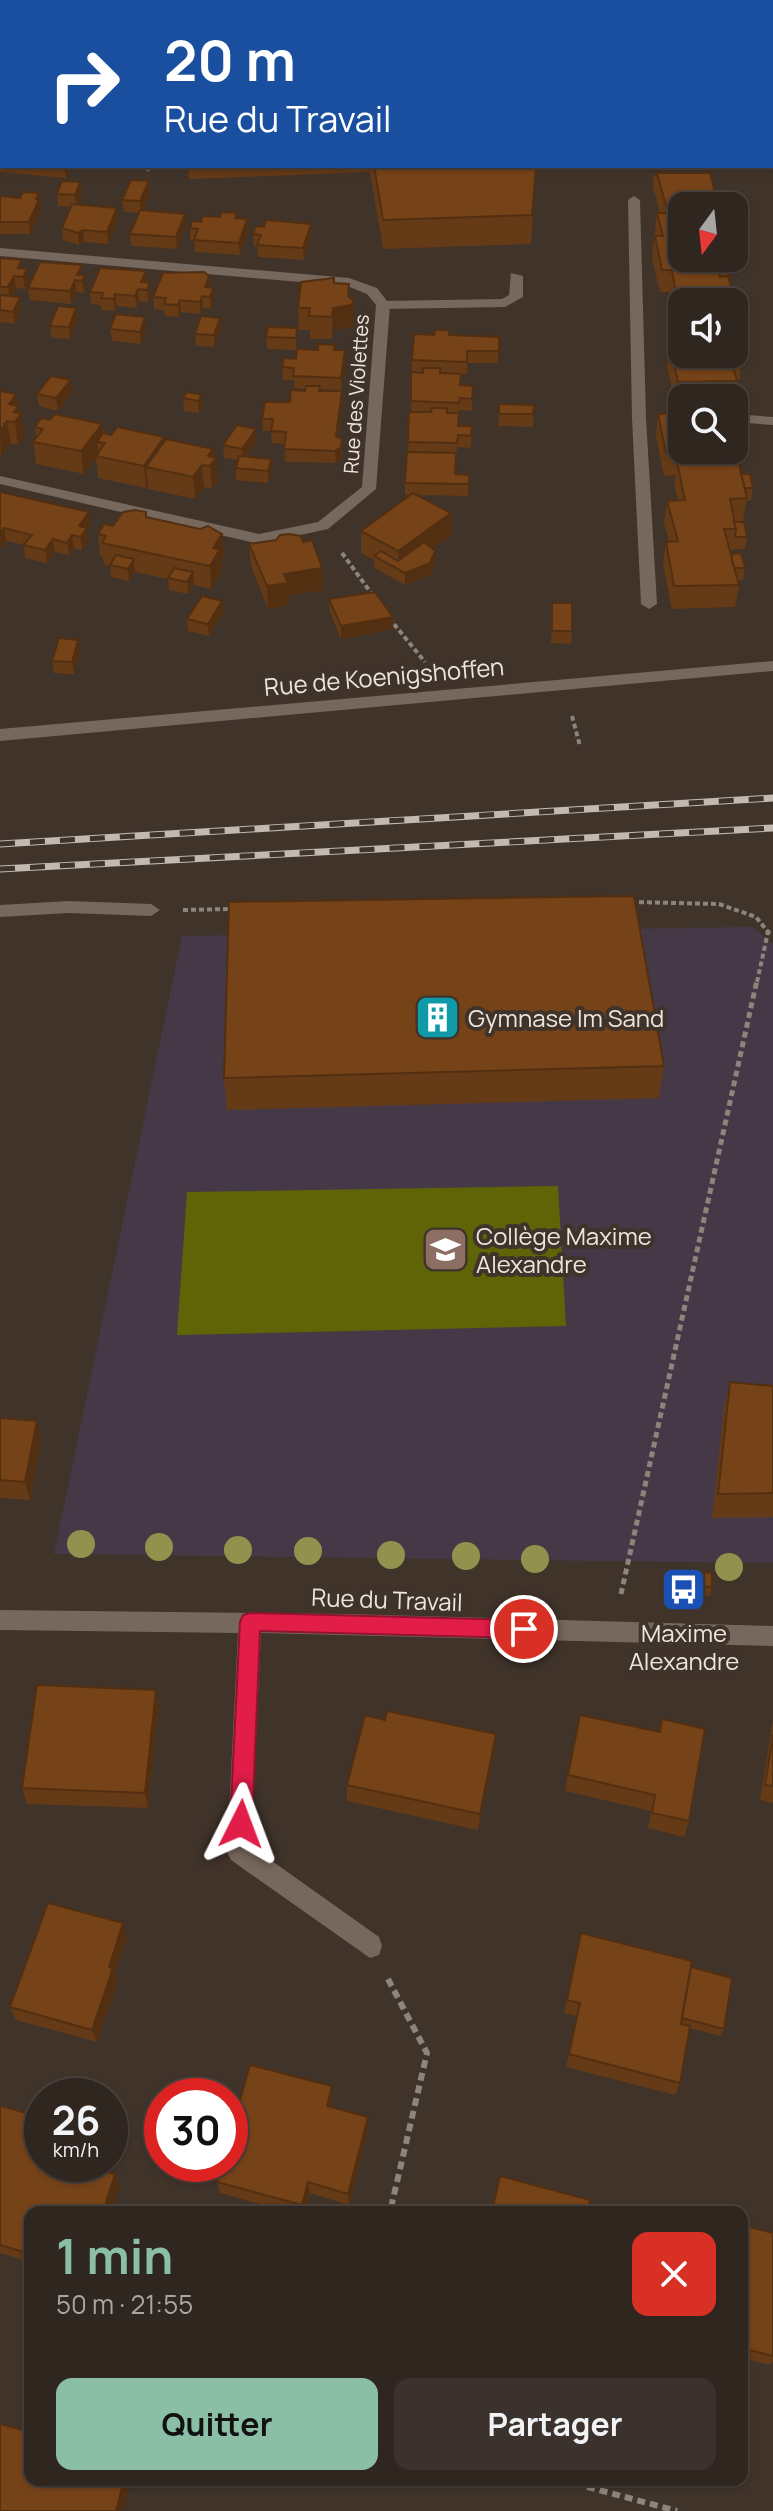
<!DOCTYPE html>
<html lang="fr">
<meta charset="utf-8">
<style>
:root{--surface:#302620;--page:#3c322d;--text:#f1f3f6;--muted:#a8a5a5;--line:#4b433e;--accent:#8abfa5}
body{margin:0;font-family:Manrope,sans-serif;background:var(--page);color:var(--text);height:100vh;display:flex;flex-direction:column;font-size:30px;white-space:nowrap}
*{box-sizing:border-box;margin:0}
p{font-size:26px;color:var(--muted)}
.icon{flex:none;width:44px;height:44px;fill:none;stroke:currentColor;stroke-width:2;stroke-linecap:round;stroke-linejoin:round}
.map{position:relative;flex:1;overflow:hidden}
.drawer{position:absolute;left:24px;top:2206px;width:724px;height:280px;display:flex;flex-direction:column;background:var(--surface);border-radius:16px;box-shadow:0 2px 6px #0004,0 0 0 2px var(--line)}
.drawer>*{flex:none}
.hud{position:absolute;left:0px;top:0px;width:774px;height:168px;box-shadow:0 2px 6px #0004,0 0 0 2px var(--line);background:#1a4fa0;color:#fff;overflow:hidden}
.needle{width:52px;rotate:195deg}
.tools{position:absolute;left:668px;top:192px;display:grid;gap:16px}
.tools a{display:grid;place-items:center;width:80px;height:80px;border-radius:16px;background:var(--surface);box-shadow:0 2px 6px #0004,0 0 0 2px var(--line);font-size:40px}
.speed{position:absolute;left:24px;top:2078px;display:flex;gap:16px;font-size:40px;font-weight:700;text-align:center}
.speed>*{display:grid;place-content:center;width:104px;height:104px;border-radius:50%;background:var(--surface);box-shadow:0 2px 6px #0004,0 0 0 2px var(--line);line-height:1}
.speed small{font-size:20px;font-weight:400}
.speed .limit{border:12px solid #d22;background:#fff;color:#111}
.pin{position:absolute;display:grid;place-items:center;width:68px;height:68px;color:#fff;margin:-34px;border:4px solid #fff;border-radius:50%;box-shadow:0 2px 8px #0007}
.me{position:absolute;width:88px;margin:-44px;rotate:3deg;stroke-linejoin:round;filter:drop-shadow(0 0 6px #0008)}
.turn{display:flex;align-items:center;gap:28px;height:168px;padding:0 32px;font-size:36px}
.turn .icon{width:104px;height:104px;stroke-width:2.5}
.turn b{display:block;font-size:56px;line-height:68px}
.round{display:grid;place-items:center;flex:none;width:84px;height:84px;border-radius:16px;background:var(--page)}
.headline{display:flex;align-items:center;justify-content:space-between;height:136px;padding:0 32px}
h1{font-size:48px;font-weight:700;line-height:60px;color:var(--accent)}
.action{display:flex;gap:16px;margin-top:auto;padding:16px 32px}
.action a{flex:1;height:92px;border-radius:16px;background:var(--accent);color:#111;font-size:32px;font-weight:700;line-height:92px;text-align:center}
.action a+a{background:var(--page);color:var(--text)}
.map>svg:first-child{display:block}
.education{fill:#463947}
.green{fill:#5f6507}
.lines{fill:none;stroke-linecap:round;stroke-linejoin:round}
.path-far2{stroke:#8e847c;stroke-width:4;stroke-dasharray:5 3;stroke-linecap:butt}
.path-far1{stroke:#8e847c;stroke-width:5;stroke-dasharray:6 4;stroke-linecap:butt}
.path{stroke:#8e847c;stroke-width:6;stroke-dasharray:8 5;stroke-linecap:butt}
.service{fill:#77685e;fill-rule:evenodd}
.minor{fill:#77685e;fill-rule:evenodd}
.rail-casing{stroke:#c2b9b2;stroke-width:7}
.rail{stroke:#40332a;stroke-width:5;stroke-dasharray:15;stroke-linecap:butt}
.tree{fill:#92924e}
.wall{fill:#653a16}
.shaded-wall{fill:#532f12}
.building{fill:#764319;stroke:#532f12;stroke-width:2}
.route{fill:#e11d48;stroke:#92132f;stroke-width:2}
.labels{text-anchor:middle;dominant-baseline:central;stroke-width:8;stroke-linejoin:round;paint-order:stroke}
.far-street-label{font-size:20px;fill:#ede5df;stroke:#40332a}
.street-label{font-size:24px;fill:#ede5df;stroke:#40332a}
.poi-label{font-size:24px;fill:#ede5df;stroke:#40332a;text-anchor:start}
</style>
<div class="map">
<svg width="773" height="2511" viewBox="0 0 773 2511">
<rect width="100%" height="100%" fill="#40332a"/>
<path class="education" d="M752 927 773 944V1563L54 1554 182 936Z"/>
<path class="green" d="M558 1186 566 1326 177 1335 187 1192Z"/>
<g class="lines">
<g class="path-far2">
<path d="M342 553 374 597"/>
<path d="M389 618 425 662"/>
<path d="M572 716 580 746"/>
<path d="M631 902 719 904 756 917 768 932H773"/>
<path d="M183 910 233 909"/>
<path d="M757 982 768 932"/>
</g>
<path class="path-far1" d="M621 1594 757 980"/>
<g class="path">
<path d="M388 1979 427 2053 390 2212"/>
<path d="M562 2480 677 2511"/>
</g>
<g class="service">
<rect x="151" y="0" width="12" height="2"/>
<path d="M507 0H519L520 2H508Z"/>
<rect x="772" y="155" width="1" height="8"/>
<path d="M142 166H154V168L148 172Z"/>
<path d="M634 196 640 200 646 418 657 604 649 609 641 604 632 418 628 200Z"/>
<path d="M511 273 523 276V297L505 307 383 309 376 305 383 301 502 299 509 295Z"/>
<path d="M734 414 773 417V425L734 422Z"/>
</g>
<g class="minor">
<path d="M0 248 349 278 377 288 390 305 376 489 328 529 259 544 0 484V476L259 534 318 522 362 487 376 305 367 294 347 286 0 256Z"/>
<path d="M773 661V671L0 741V729Z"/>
<path d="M69 901 151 904 160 910 151 916 69 913 0 917V905Z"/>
<path d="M0 1610 347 1614 773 1626V1646L261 1633 251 1846 379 1937 382 1946 379 1955 370 1958 231 1860 227 1852 238 1633 0 1630Z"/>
</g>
<defs>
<g id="rail">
<path d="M0 844 773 798"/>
<path d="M0 869 773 828"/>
</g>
</defs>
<use href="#rail" class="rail-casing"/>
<use href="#rail" class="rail"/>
</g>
<g class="tree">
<circle cx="81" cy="1544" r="14"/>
<circle cx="159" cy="1547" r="14"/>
<circle cx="238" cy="1550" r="14"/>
<circle cx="308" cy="1551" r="14"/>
<circle cx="391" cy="1555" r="14"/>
<circle cx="466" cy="1556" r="14"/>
<circle cx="535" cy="1559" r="14"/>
<circle cx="729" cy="1567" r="14"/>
</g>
<g class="wall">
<path d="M0 0 2 2V116H0Z"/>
<path d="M772 104H773L772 147Z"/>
<path d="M0 135H2V166H71L66 178 0 172Z"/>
<path d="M188 166H536L531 244 383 249 370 172 189 179Z"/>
<path d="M654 175 717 200 725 206H682L717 264 729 276 732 289 742 301 740 314H736L734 326V302L682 354H734V331L744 343 742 355H732L741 368 739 381H736L734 399 682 398V404H675L667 366 670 344H672L668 332 671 310H673L670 292H660L652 258 657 213H660L653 187Z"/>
<path d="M149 181 150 193 143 210 186 226 177 249 131 246 130 234 139 213 124 212 122 200Z"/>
<path d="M80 182 82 194 77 205 118 220 108 244 84 242 79 245 63 240 62 228 71 207 58 206 57 194Z"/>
<path d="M39 193 41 211 30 234H0V196L20 198Z"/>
<path d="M237 218 247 219 248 231 240 255 195 252 194 240H190V228L201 222Z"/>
<path d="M311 224V236L304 260 258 257 257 247 254 246 253 234 264 227Z"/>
<path d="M0 258 23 268 29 281 25 289 16 288 12 297 21 309 15 324 0 322Z"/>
<path d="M83 275 86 288 84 293 76 292 71 304 30 300 28 288Z"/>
<path d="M209 276 210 288H213L214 300 211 309 203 308 200 314 181 312 179 317 165 316 164 310 154 309 153 297Z"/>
<path d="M147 282 150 283 151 295 148 302 139 301 137 308 117 306 115 311 102 310 101 305 91 304 90 292Z"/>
<path d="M334 283 349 284V297L354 301V323L351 327 333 330 332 339H310V330H299L298 308Z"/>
<path d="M220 318 221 330 214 347 196 346 195 334Z"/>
<path d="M78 320 70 339 52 338 50 326Z"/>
<path d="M297 328 296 350 267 349 266 337Z"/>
<path d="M110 329H146L141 344 112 341Z"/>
<path d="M449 335 499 337 498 363H467V374H461V385L473 386 472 411 459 410 458 426H472L471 448 457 447 455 474 469 475 468 496 417 495 451 535 432 549 435 564 430 575 405 585 375 568 374 560 361 553V531L411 495H405V483L408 452 409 412H411L412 360Z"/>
<path d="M335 345V350L346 362 341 390 320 389V391H342V403L338 436 342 451 341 459 336 463 285 462V444L272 443 271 431H263L262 419 290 402 305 391V389L294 388V380H283L282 367 296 359 318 350Z"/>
<path d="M0 391 16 394 18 406 20 413H21L25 436 18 445 11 443 1 456H0Z"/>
<path d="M72 392 58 411 39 406 37 394Z"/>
<path d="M202 395V407L199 413 184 411 183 398Z"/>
<path d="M499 404 534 405 533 427 498 426Z"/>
<path d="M658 414 737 458 741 474 753 488 751 500 746 501 743 521H734L747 537 745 549H733L732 551H730L731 554 745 568 743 580 738 581 739 585 735 607 672 609 663 564 666 542 669 541 664 523 667 501 678 500 674 485 676 475 664 476 656 436Z"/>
<path d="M35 427 102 428 107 434 213 449 218 480 212 489 204 487 195 499 148 489V485L146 488 98 478 96 457 84 474 36 464 33 442 36 437Z"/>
<path d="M256 441 246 457 272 471 268 483 236 480V468L238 460 224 458 223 445Z"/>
<path d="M0 492 90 525 87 530 88 540 82 550 74 548 69 555 55 552 47 563 25 558 24 545 6 541 0 549Z"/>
<path d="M146 517 222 534 224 556 221 560 222 571 211 589 194 585 188 594 169 590 168 579 135 572 129 581 111 577 110 566 104 565 103 557 100 556 98 534 113 526Z"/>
<path d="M303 542 322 568 323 590 288 596 289 605 268 609 251 566 249 544Z"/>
<path d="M329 599 393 629 341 639 330 612Z"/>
<path d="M222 601 223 613 209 636 188 631 187 619Z"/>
<path d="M552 603 572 631 571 644 551 643Z"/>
<path d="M80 652 74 674 54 673 52 661Z"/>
<path d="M664 1066 659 1098 227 1110 224 1078Z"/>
<path d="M730 1382 773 1386V1517L712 1518 724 1408Z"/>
<path d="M0 1418 41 1440 30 1500 0 1498Z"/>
<path d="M674 1570 712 1587 710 1596 672 1594V1580Z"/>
<path d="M156 1690 159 1706 148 1808 27 1804 22 1788Z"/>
<path d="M662 1719 689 1821 684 1837 648 1828 651 1811 565 1791 568 1775 658 1732Z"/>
<path d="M385 1720 496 1734 495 1750 478 1830 347 1801V1785Z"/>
<path d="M773 1720V1803L760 1800Z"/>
<path d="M581 1933 691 1967 724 2029 721 2036 689 2028 680 2083 675 2095 566 2067 577 2016 564 2013Z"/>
<path d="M127 1937 115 1975 118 1982 97 2042 16 2020 10 2007Z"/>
<path d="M333 2099 331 2107 368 2129 349 2205 310 2193 305 2212H289L220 2193 217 2182Z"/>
<path d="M0 2106 42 2164 120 2185 30 2212V2262L0 2253Z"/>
<path d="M742 2225 773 2233V2361L770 2365 742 2358Z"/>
</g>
<g class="shaded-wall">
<path d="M64 166H71L66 178Z"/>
<path d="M149 181 150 193 141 213 140 201Z"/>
<path d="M80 182 82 194 76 207 75 195Z"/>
<path d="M39 193 41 211 30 234 29 222Z"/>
<path d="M117 208 118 220 108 244 107 232Z"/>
<path d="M185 214 186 226 177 249 176 237Z"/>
<path d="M247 219 248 231 240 255 239 243Z"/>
<path d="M311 224V236L304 260 303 248Z"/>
<path d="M83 230 84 242 79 245 78 233Z"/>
<path d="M27 269 29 281 25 289 23 277Z"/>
<path d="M146 271 147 283 141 282Z"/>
<path d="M85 275 86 288 84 293 82 281Z"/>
<path d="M14 276 16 288 10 300 8 287Z"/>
<path d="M209 276 210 288 205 287Z"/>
<path d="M75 280 76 292 71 304 70 291Z"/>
<path d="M150 283 151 295 148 302 147 290Z"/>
<path d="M349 284V306L354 301V323L351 327 333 330 332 339 333 308Z"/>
<path d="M213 288 214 300 211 309 210 297Z"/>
<path d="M138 289 139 301 137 308 135 296Z"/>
<path d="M115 294 117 306 115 311 114 299Z"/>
<path d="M202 296 203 308 200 314V302Z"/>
<path d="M20 297 21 309 15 324 13 312Z"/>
<path d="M180 300 181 312 179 317 178 305Z"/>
<path d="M76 308 78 320 70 339 69 327Z"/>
<path d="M145 317 146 329 141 344 140 332Z"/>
<path d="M220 318 221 330 214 347V335Z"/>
<path d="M345 350 346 362 341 390V378Z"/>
<path d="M71 380 72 392 58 411 56 398Z"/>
<path d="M342 391V403L336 448V436Z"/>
<path d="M16 394 20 415 21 413 25 436 18 445 15 422 9 404Z"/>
<path d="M202 395V407L199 413 198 401Z"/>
<path d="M7 421 11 443 1 456 0 431Z"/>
<path d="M102 424 104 443 97 442 99 454 84 474 81 451Z"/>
<path d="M256 429V441L243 461 242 449Z"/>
<path d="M164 437 166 459 146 467 148 485 146 488 144 466Z"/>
<path d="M342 439 341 459 336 463 335 451Z"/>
<path d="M213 449 214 462 216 458 218 480 212 489 210 466 208 456Z"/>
<path d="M271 459 272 471 268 483V471Z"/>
<path d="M202 465 204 487 195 499 193 477Z"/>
<path d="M89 512 90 525 87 530 88 540 82 550 79 526Z"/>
<path d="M451 513V535L401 571 398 569V551Z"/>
<path d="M4 528 6 541 0 549V534Z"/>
<path d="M222 534 224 556 221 560 222 571 211 589 210 566 213 548Z"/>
<path d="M72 535 74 548 69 555 67 543Z"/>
<path d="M53 539 55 552 47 563 45 550Z"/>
<path d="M435 551V564L430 575 405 585V573Z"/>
<path d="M134 559 135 572 129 581 128 569Z"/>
<path d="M322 568 323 590 288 596 289 605 268 609 267 586 284 574Z"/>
<path d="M193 572 194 585 188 594 187 582Z"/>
<path d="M222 601 223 613 209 636 208 624Z"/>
<path d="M393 617V629L341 639V626Z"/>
<path d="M78 640 80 652 74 674 72 662Z"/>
<path d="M37 1421 41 1440 30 1500 25 1482Z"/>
<path d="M156 1690 159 1706 148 1808 145 1793Z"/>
<path d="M496 1734 495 1750 478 1830 480 1814Z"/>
<path d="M123 1923 127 1937 115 1975 118 1982 97 2042 92 2030 109 1967Z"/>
<path d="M332 2086 333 2099 328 2118 327 2106Z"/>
<path d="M368 2117V2129L349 2205 348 2194Z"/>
<path d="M115 2174 120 2185 111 2212H103Z"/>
<path d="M308 2182 310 2193 305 2212H303L302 2205Z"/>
<path d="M124 2480H131L122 2511H116Z"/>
</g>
<g class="building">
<path d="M0 0H130V2H2V20H0Z"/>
<rect x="205" y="0" width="236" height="2"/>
<rect x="441" y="0" width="40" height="2"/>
<path d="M2 48V95H0V53Z"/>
<rect x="772" y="104" width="1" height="21"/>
<rect x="0" y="135" width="2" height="16"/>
<path d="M374 166H536L532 215 383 220Z"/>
<path d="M657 173H710L718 204H709L710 206H682V258H716L720 277 728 276 736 308H734V302H682V354H729L737 381 678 382 670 344H680L671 310H679L672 270H662L655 236H663L657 213H668Z"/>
<path d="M131 180 149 181 140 201 122 200Z"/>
<path d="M62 181 80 182 75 195 57 194Z"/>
<path d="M23 192 39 193 36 199H39L29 222H0V196L20 198Z"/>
<path d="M717 200H723L725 206H718Z"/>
<path d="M72 204 117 208 107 232 83 230 78 233 62 228Z"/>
<path d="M140 210 185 214 176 237 130 234Z"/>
<path d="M222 212 237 213 235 218 247 219 239 243 194 240 198 229 190 228 192 221 201 222 203 216 220 217Z"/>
<path d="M266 220 311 224 303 248 257 245 261 235 253 234 256 226 264 227Z"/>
<path d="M0 258 22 260 18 268 27 269 23 277 14 276 8 287H0Z"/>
<path d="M40 262 82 265 77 275H85L82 281 75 280 70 291 28 288Z"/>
<path d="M717 264H726L729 276H720Z"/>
<path d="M100 268 146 271 141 282 150 283 147 290 138 289 135 296 115 294 114 299 101 298 103 293 90 292Z"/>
<path d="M204 272 209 276 205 287 213 288 210 297 202 296 200 302 180 300 178 305 164 304 166 298 153 297 163 273Z"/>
<path d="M334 278V283L349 284 348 296 354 301 351 305 333 308 332 317 309 316 310 308H298L301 282Z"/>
<path d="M732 289H738L742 301 735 302Z"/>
<path d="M0 295 20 297 13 312 0 310Z"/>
<path d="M58 306 76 308 69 327 50 326Z"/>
<path d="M116 314 145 317 140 332 110 329Z"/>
<path d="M201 316 220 318 214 335 195 334Z"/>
<path d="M268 327 297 328 296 338 266 337Z"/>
<path d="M435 330H449V335L499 337V351H467V362L412 360 414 334 434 335Z"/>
<path d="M734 331H741L744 343H734Z"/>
<path d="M318 344 335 345 334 350H345L341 378 293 376 294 368 282 367 284 358 296 359 297 349 318 350Z"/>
<path d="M729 356H738L741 368H733Z"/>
<path d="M423 368H440V373L461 374 460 385 473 386 472 399 460 398 459 403 411 401V372L423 373Z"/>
<path d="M51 376 71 380 56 398 37 394Z"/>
<path d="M306 386H320L319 391H342L336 436 342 439 341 447 335 451 284 449 286 432 271 431 273 419H262L265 402H290L291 390 305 391Z"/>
<path d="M0 391 16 394 9 404 19 406 14 412 21 413 15 422 7 421 0 431Z"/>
<path d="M187 392 202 395 198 401 183 398Z"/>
<path d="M499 404 534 405 533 414H499Z"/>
<path d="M432 408H447V413H459L458 426H472L471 436 458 435 457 443 408 442 409 412H431Z"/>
<path d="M682 413V450H724L726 460H738L747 498 730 499 736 529H724L739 585 674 586 666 542 678 541 667 501 685 500 677 462H681L678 453H666L658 414Z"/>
<path d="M55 414 102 424 81 451 33 442 43 429 35 427 41 418 50 420Z"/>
<path d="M237 425 256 429 242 449 223 445Z"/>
<path d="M117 427 164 437 144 466 96 456 105 443 97 442 103 433 111 435Z"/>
<path d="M166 439 213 449 208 456 216 458 210 466 202 465 193 477 146 467Z"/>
<path d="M734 446 737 458H725L724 450H734Z"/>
<path d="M407 452 456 453 455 474 469 475V484L405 483Z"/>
<path d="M239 456 271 459 268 471 236 468Z"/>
<path d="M741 474H750L753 488H745Z"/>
<path d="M0 492 89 512 79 526 87 528 80 537 72 535 67 543 53 539 45 550 23 545 32 535 4 528 0 534Z"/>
<path d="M413 493 451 513 398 551 361 531Z"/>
<path d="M135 510 146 512V517L200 529 208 526 222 534 213 548 220 549 210 566 102 543 106 536 98 534 104 524 113 526 123 512Z"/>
<path d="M734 522H744L747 537H735L736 529Z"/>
<path d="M289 534 301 536 303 542 312 540 322 568 284 574 288 583 267 586 249 544 276 540 280 535Z"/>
<path d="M424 542 435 551 430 563 405 573 374 556 381 551 398 561Z"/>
<path d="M741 553 745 568H734L731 554Z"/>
<path d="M116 555 134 559 128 569 110 565Z"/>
<path d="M174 568 193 572 187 582 168 578Z"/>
<path d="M375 592 393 617 341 626 329 599Z"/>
<path d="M202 596 222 601 208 624 187 619Z"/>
<rect x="552" y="603" width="20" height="28"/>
<path d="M59 638 78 640 72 662 52 661Z"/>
<path d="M634 896 664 1066 224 1078 229 902Z"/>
<path d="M730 1382 773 1386V1493L718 1494Z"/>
<path d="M0 1418 37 1421 25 1482 0 1480Z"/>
<path d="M674 1570 712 1573V1587L674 1584Z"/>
<path d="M37 1685 156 1690 145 1793 22 1788Z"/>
<path d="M387 1711 496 1734 480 1814 347 1785 365 1715 385 1720Z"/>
<path d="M580 1715 660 1732 662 1719 705 1729 689 1821 652 1813 655 1795 568 1775Z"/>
<path d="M773 1735V1786L765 1785Z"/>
<path d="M48 1903 123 1923 109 1967 113 1968 92 2030 10 2007Z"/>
<path d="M581 1933 692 1961 681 2024 690 2026 680 2083 569 2054 580 2003 567 2000Z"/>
<path d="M691 1967 732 1978 724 2029 682 2018Z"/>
<path d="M250 2065 332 2086 327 2106 368 2117 348 2194 308 2182 302 2205 217 2182 222 2164H230V2136Z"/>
<path d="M0 2106 42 2117V2164H78L115 2174 103 2212H30V2254L0 2245Z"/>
<path d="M500 2176 590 2200 588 2212H492Z"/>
<path d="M669 2205 693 2212H668Z"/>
<path d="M742 2225 773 2233V2356L742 2348Z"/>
<path d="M0 2424 30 2432V2480H124L116 2511H0Z"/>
</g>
<path class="route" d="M250 1613 524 1620 531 1622 534 1629 531 1636 524 1638 260 1631 252 1824 248 1831 241 1834 233 1831 230 1824 240 1622 243 1615Z"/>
<defs>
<symbol id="building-square" viewBox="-11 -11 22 22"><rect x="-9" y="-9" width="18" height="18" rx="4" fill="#0f9aa8" stroke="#40332a"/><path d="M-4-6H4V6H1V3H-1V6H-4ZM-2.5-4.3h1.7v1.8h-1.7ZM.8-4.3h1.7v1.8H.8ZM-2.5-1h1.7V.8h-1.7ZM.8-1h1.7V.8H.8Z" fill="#fff"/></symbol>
<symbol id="school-square" viewBox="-11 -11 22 22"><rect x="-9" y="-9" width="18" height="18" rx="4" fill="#8d6e63" stroke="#40332a"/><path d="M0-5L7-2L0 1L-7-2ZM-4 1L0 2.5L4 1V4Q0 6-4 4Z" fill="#fff"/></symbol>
<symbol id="bus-square" viewBox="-11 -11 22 22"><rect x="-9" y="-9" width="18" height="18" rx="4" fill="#1a4fb4" stroke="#40332a"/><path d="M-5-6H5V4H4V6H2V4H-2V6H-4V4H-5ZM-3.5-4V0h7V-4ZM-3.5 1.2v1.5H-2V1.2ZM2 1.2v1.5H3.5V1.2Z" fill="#fff"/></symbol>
</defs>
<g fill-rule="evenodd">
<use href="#building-square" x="412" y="992" width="51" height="51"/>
<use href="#school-square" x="420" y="1224" width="51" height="51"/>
<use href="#bus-square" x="658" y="1564" width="51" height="51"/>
</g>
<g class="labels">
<g class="far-street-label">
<text transform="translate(356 394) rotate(-86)">Rue des Violettes</text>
</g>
<g class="street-label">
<text transform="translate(384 676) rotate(-5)">Rue de Koenigshoffen</text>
<text transform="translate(387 1599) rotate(2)">Rue du Travail</text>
</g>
<g class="poi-label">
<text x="468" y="1017">Gymnase Im Sand</text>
<text x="476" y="1235">Collège Maxime<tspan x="476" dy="28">Alexandre</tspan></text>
<text x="684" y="1632" text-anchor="middle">Maxime<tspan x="684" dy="28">Alexandre</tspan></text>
</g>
</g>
</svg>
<div class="tools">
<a><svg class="needle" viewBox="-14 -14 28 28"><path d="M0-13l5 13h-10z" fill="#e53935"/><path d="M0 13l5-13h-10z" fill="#a8a5a5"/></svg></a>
<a><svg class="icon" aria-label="sound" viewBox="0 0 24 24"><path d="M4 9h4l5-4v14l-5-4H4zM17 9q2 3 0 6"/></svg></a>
<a><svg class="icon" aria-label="search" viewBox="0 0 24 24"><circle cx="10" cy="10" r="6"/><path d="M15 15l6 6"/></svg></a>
</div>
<div class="speed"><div>26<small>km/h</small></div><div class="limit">30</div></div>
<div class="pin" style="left:524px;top:1629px;background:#d93025"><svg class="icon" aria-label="arrive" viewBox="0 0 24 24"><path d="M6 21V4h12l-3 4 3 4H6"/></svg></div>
<svg class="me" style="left:241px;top:1824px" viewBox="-20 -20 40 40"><path d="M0-17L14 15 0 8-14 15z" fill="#e11d48" stroke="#fff" stroke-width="4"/></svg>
<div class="hud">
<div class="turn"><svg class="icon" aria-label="right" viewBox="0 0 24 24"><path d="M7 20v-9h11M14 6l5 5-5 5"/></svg><div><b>20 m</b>Rue du Travail</div></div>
</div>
<section class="drawer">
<div class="headline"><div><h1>1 min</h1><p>50 m · 21:55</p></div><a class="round" style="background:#d93025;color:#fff"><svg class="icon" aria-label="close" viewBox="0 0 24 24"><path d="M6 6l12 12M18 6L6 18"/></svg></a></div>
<div class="action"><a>Quitter</a><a>Partager</a></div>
</section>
</div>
